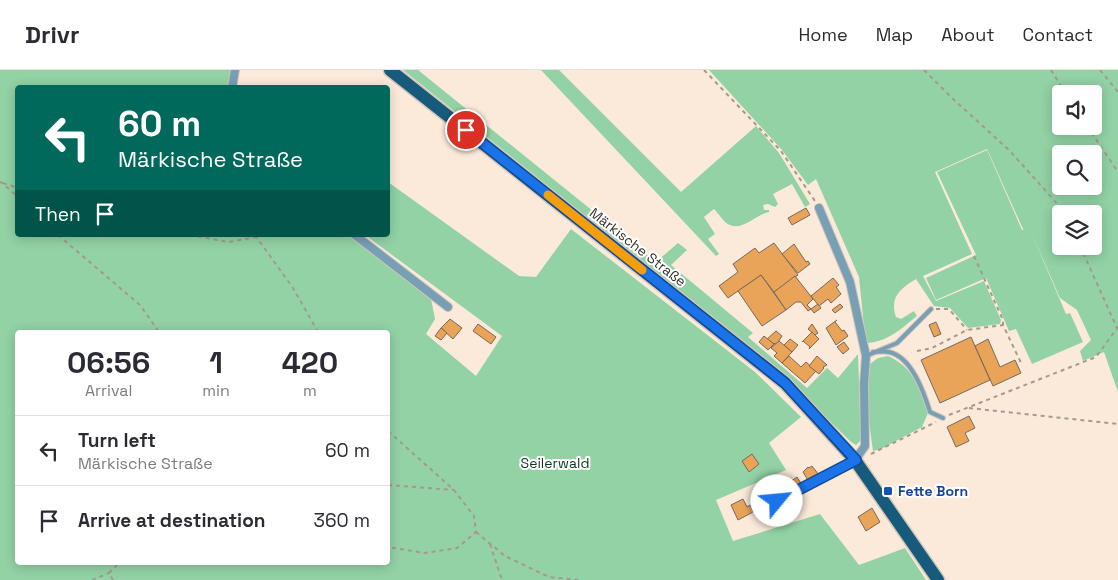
<!DOCTYPE html>
<meta charset="utf-8">
<style>
:root{--surface:#fff;--page:#f7f7f7;--text:#2b2b33;--muted:#7c7c81;--line:#e1e1e2}
body{margin:0;font-family:"Space Grotesk",sans-serif;background:var(--page);color:var(--text);height:100vh;display:flex;flex-direction:column;font-size:19px;white-space:nowrap}
*{box-sizing:border-box;margin:0}
p{font-size:16px;color:var(--muted)}
.icon{flex:none;width:28px;height:28px;fill:none;stroke:currentColor;stroke-width:2;stroke-linecap:round;stroke-linejoin:round}
.map{position:relative;flex:1;overflow:hidden}
.sheet{position:absolute;left:15px;top:260px;width:375px;height:235px;display:flex;flex-direction:column;background:var(--surface);border-radius:5px;box-shadow:0 2px 12px #0003}
.sheet>*{flex:none}
.banner{position:absolute;left:15px;top:15px;width:375px;height:152px;border-radius:5px;box-shadow:0 2px 12px #0003;background:#00695c;color:#fff;overflow:hidden}
.buttons{position:absolute;left:1052px;top:15px;display:grid;gap:10px}
.buttons a{display:grid;place-items:center;width:50px;height:50px;border-radius:5px;background:var(--surface);box-shadow:0 2px 12px #0003;font-size:25px}
.pin{position:absolute;display:grid;place-items:center;width:42px;height:42px;color:#fff;margin:-21px;border:2px solid #fff;border-radius:50%;box-shadow:0 1px 5px #0007}
.me{position:absolute;width:55px;margin:-28px;rotate:62deg;stroke-linejoin:round;filter:drop-shadow(0 0 4px #0008)}
.turn{display:flex;align-items:center;gap:18px;height:105px;padding:0 20px;font-size:22px}
.turn .icon{width:65px;height:65px;stroke-width:2.5}
.turn b{display:block;font-size:35px;line-height:42px}
.then{display:flex;align-items:center;height:48px;padding:0 20px;background:#0003;gap:10px;font-size:19px}
.eta{display:flex;justify-content:space-evenly;align-items:center;height:85px;text-align:center}
.eta b{font-size:30px;font-weight:800;line-height:35px}
ul{padding:0;list-style:none}
li{display:flex;align-items:center;gap:15px;height:70px;padding:0 20px;border-top:1px solid var(--line)}
li div{flex:1}
li b{display:block;font-size:19px}
li em{font-style:normal}
header{display:flex;align-items:center;gap:30px;box-sizing:border-box;height:70px;padding:0 25px;background:var(--surface);border-bottom:1px solid var(--line)}
header strong{font-size:24px}
nav{display:flex;gap:28px;margin-inline-start:auto;font-size:18px}
.map>svg:first-child{display:block}
.green{fill:#92d2a5;fill-rule:evenodd}
.building{fill:#e9a45a;stroke:#78695b}
.lines{fill:none;stroke-linecap:round;stroke-linejoin:round}
.service-casing{stroke:#d4c5b7;stroke-width:6}
.minor-casing{stroke:#d4c5b7;stroke-width:10}
.primary-casing{stroke:#d4c5b7;stroke-width:15}
.path{stroke:#a5998d;stroke-width:2;stroke-dasharray:4 4;stroke-linecap:butt}
.service{stroke:#779fb6;stroke-width:4}
.minor{stroke:#779fb6;stroke-width:8}
.primary{stroke:#165b7b;stroke-width:12}
.route-casing{stroke:#114b97;stroke-width:12}
.route{stroke:#1a73e8;stroke-width:9}
.slow{stroke:#f59e0b;stroke-width:9}
.transit-dot{fill:#1a4fb4;stroke:#fff;stroke-width:2}
.labels{text-anchor:middle;dominant-baseline:central;stroke-width:4;stroke-linejoin:round;paint-order:stroke}
.street-label{font-size:14px;fill:#36302a;stroke:#fff}
.park-label{font-size:14px;fill:#0f351e;stroke:#fff}
.transit-label{font-size:14px;font-weight:bold;fill:#164399;stroke:#fff;text-anchor:start}
</style>
<header>
<strong>Drivr</strong>
<nav><a>Home</a><a>Map</a><a>About</a><a>Contact</a></nav>
</header>
<div class="map">
<svg width="1118" height="510" viewBox="0 0 1118 510">
<rect width="100%" height="100%" fill="#fbeada"/>
<g class="green">
<path d="M0 0H234L232 17 18 18V165H348L370 179 431 229 435 249 426 264 476 306 502 266 365 165H388V112L519 206 536 207 571 159 755 302 801 347 769 373 786 400 716 430 733 471 820 444 859 495 905 478 926 510H0ZM18 262H388V492H18Z"/>
<path d="M403 0H418L656 192 678 173 687 180 671 195 753 263 748 267 807 318 827 298 838 308 858 284 861 370 856 375 851 372 789 311 742 271Z"/>
<path d="M541 0H559L681 122 756 56 779 83 810 134 805 137 792 114 773 124 778 134 775 137 768 134 763 135 764 140H769V142C754 145 740 165 725 152 721 148 718 143 714 139L704 147 715 164 708 169 719 184 716 186Z"/>
<path d="M709 0H1118V322L1104 282 1083 291 1080 281 1091 270 1077 240 1060 228 1029 157 1066 244 1070 243 1083 272 1032 294 1016 259 1009 261 986 208 936 230 926 208 976 185 937 102 987 80 1022 160 1025 159H1023L987 79 935 102 972 184 923 206 936 231 984 211 1001 250 1000 254 968 258 950 238 934 236 916 209C901 218 889 227 896 247L901 249 914 241 917 246C902 258 889 271 868 273L865 267 859 207 816 109 808 115 782 80ZM1061 24H1094V56H1061ZM1061 84H1094V116H1061ZM1061 144H1094V176H1061Z"/>
<path d="M888 286C914 298 919 317 928 343L922 357 881 379 873 381C869 352 864 322 870 294L878 288Z"/>
</g>
<g class="building">
<path d="M806 138 810 145 792 155 788 148Z"/>
<path d="M774 173 798 205 774 222 761 205 728 228 719 216 738 202 733 194 755 178 759 183Z"/>
<path d="M794 174 806 192 808 191 810 194 798 203 782 184Z"/>
<path d="M761 205 786 240 762 256 738 221Z"/>
<path d="M795 206 813 229 807 235 811 239 808 241 801 232H796L786 240 774 222Z"/>
<path d="M833 208 839 215 836 217 841 224 831 233 828 229 819 236 811 226Z"/>
<path d="M818 234 821 238 814 243 811 239Z"/>
<path d="M840 234 843 237 835 243 832 240Z"/>
<path d="M450 249 462 258 453 269 441 258Z"/>
<path d="M837 250 835 252 842 261 844 260 848 266 836 275 826 258Z"/>
<path d="M936 252 941 264 934 267 929 255Z"/>
<path d="M478 254 496 267 491 274 473 261Z"/>
<path d="M812 254 818 263 815 265 808 259Z"/>
<path d="M441 258 447 263 441 270 435 266Z"/>
<path d="M776 261 782 266 776 275 775 273 774 274 767 269Z"/>
<path d="M812 262 819 269 809 279 810 277 803 271 802 272Z"/>
<path d="M764 266 774 274 768 280 759 272Z"/>
<path d="M971 267 990 310 940 333 921 290Z"/>
<path d="M790 269 798 275 792 282 784 275Z"/>
<path d="M988 269 1000 297 1015 290 1021 303 993 316 975 276Z"/>
<path d="M779 271 792 282 782 293 774 286 777 283 771 278Z"/>
<path d="M844 272 849 279 843 284 837 277Z"/>
<path d="M789 286 801 297 806 292 816 301 805 313 782 293Z"/>
<path d="M817 286 827 295 823 297 824 298 819 304 809 296Z"/>
<path d="M969 346 975 358 965 363 969 371 956 377 947 357Z"/>
<path d="M752 384 759 394 749 402 742 391Z"/>
<path d="M812 396 819 405 809 412 803 402 808 397 809 398Z"/>
<path d="M797 407 802 415 793 417 790 412Z"/>
<path d="M743 429 747 437 750 435 753 442 738 450 731 435Z"/>
<path d="M872 438 880 452 866 461 858 447Z"/>
</g>
<g class="lines">
<defs>
<g id="service">
<path d="M873 282C878 282 884 281 889 282 912 287 924 323 930 342L943 348"/>
<path d="M866 286 897 273 931 239"/>
<path d="M760 440 853 391"/>
</g>
<g id="minor">
<path d="M232 18 235 0"/>
<path d="M819 138 850 212 866 286 864 314 865 376 855 390"/>
<path d="M355 165 448 237"/>
</g>
<path id="primary" d="M390 0 785 313 855 390 938 510"/>
</defs>
<use href="#service" class="service-casing"/>
<use href="#minor" class="minor-casing"/>
<use href="#primary" class="primary-casing"/>
<g class="path">
<path d="M704 0 781 81 815 131"/>
<path d="M924 0 952 28 1010 81 1061 138 1064 144"/>
<path d="M1051 0 1066 24"/>
<path d="M1100 0 1118 22"/>
<path d="M1087 56 1118 102"/>
<path d="M0 113 1 112 18 127"/>
<path d="M3 113 18 118"/>
<path d="M58 165 140 235 159 262"/>
<path d="M190 165 229 172 257 167"/>
<path d="M255 165 293 218 318 262"/>
<path d="M1080 176 1117 258"/>
<path d="M974 186 1003 250V255"/>
<path d="M936 239H949L967 260"/>
<path d="M917 281 932 278 967 260 1003 255 1022 295"/>
<path d="M969 338 1118 354"/>
<path d="M949 345 1096 287 1118 257"/>
<path d="M388 361 454 420 474 446 476 462 457 478 425 483 388 477"/>
<path d="M871 384 936 352"/>
<path d="M388 415 454 420"/>
<path d="M476 462 505 486 549 507 580 510"/>
<path d="M490 474 502 510"/>
<path d="M92 510 109 503"/>
<path d="M113 510 109 503 117 495 125 492"/>
</g>
<use href="#service" class="service"/>
<use href="#minor" class="minor"/>
<use href="#primary" class="primary"/>
</g>
<g class="lines">
<defs>
<path id="route" d="M466 60 785 313 856 390 777 431"/>
</defs>
<use href="#route" class="route-casing"/>
<use href="#route" class="route"/>
<path class="slow" d="M548 125 642 200"/>
</g>
<rect class="transit-dot" x="883" y="416" width="10" height="10" rx="2.5"/>
<g class="labels">
<g class="street-label">
<text transform="translate(638 177) rotate(38)">Märkische Straße</text>
</g>
<g class="park-label">
<text x="555" y="393">Seilerwald</text>
</g>
<g class="transit-label">
<text x="898" y="421">Fette Born</text>
</g>
</g>
</svg>
<div class="buttons">
<a><svg class="icon" aria-label="sound" viewBox="0 0 24 24"><path d="M4 9h4l5-4v14l-5-4H4zM17 9q2 3 0 6"/></svg></a>
<a><svg class="icon" aria-label="search" viewBox="0 0 24 24"><circle cx="10" cy="10" r="6"/><path d="M15 15l6 6"/></svg></a>
<a><svg class="icon" aria-label="layers" viewBox="0 0 24 24"><path d="M12 4l9 5-9 5-9-5zM3 14l9 5 9-5"/></svg></a>
</div>
<div class="pin" style="left:466px;top:60px;background:#d93025"><svg class="icon" aria-label="arrive" viewBox="0 0 24 24"><path d="M6 21V4h12l-3 4 3 4H6"/></svg></div>
<svg class="me" style="left:777px;top:431px" viewBox="-20 -20 40 40"><circle r="19" fill="#fff"/><path d="M0-13L10 11 0 6-10 11z" fill="#1a73e8"/></svg>
<div class="banner">
<div class="turn"><svg class="icon" aria-label="left" viewBox="0 0 24 24"><path d="M17 20v-9H6M10 6l-5 5 5 5"/></svg><div><b>60 m</b>Märkische Straße</div></div>
<div class="then">Then<svg class="icon" aria-label="arrive" viewBox="0 0 24 24"><path d="M6 21V4h12l-3 4 3 4H6"/></svg></div>
</div>
<section class="sheet">
<div class="eta">
<div><b>06:56</b><p>Arrival</p></div>
<div><b>1</b><p>min</p></div>
<div><b>420</b><p>m</p></div>
</div>
<ul>
<li><svg class="icon" aria-label="left" viewBox="0 0 24 24"><path d="M17 20v-9H6M10 6l-5 5 5 5"/></svg><div><b>Turn left</b><p>Märkische Straße</p></div><em>60 m</em></li>
<li><svg class="icon" aria-label="arrive" viewBox="0 0 24 24"><path d="M6 21V4h12l-3 4 3 4H6"/></svg><div><b>Arrive at destination</b></div><em>360 m</em></li>
</ul>
</section>
</div>
